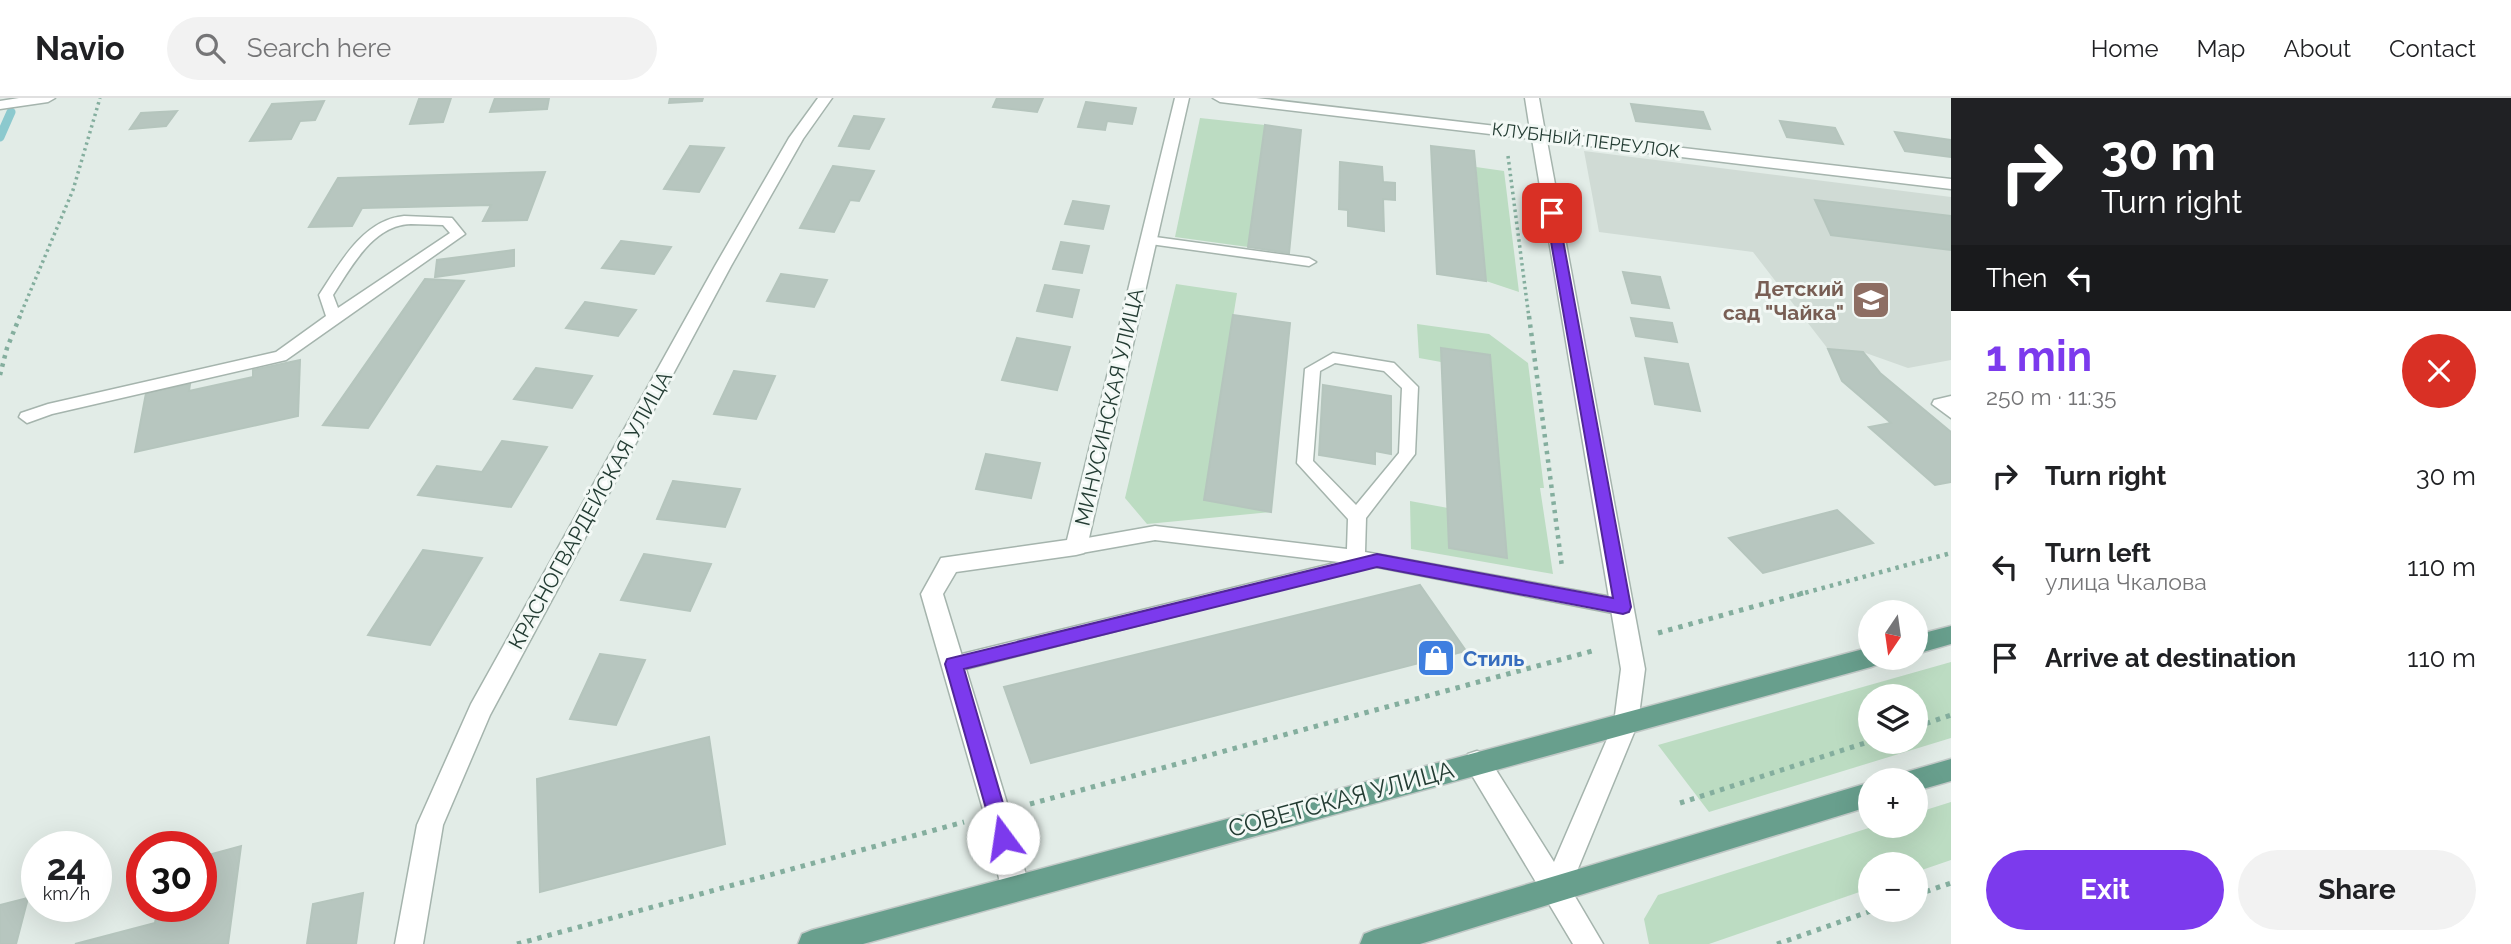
<!DOCTYPE html>
<meta charset="utf-8">
<style>
:root{--surface:#fff;--page:#f2f2f2;--text:#202124;--muted:#757577;--line:#e0e0e0;--accent:#7c3aed}
body{margin:0;font-family:Raleway,sans-serif;background:var(--page);color:var(--text);height:100vh;display:flex;flex-direction:column;font-size:26px;white-space:nowrap}
*{box-sizing:border-box;margin:0}
p{font-size:23px;color:var(--muted)}
.icon{flex:none;width:38px;height:38px;fill:none;stroke:currentColor;stroke-width:2;stroke-linecap:round;stroke-linejoin:round}
.map{position:relative;flex:1;overflow:hidden}
.drawer{display:flex;flex-direction:column;background:var(--surface);width:560px}
.drawer>*{flex:none}
.banner{background:#202124;color:#fff;overflow:hidden}
.needle{width:46px;rotate:193deg}
.buttons{position:absolute;left:1858px;top:502px;display:grid;gap:14px}
.buttons a{display:grid;place-items:center;width:70px;height:70px;border-radius:50%;background:var(--surface);box-shadow:0 7px 28px #0002;font-size:35px}
.speed{position:absolute;left:21px;top:733px;display:flex;gap:14px;font-size:35px;font-weight:700;text-align:center}
.speed>*{display:grid;place-content:center;width:91px;height:91px;border-radius:50%;background:var(--surface);box-shadow:0 7px 28px #0002;line-height:1}
.speed small{font-size:18px;font-weight:400}
.speed .limit{border:10px solid #d22;background:#fff;color:#111}
.pin{position:absolute;display:grid;place-items:center;width:60px;height:60px;color:#fff;margin:-30px;border-radius:14px;box-shadow:0 4px 10px #0006}
.me{position:absolute;width:77px;margin:-38px;rotate:346deg;stroke-linejoin:round;filter:drop-shadow(0 0 5px #0008)}
.turn{display:flex;align-items:center;gap:24px;height:147px;padding:0 35px;font-size:32px}
.turn .icon{width:91px;height:91px;stroke-width:2.5}
.turn b{display:block;font-size:49px;line-height:60px}
.then{display:flex;align-items:center;height:66px;padding:0 35px;background:#0003;gap:14px;font-size:26px}
.round{display:grid;place-items:center;flex:none;width:74px;height:74px;border-radius:37px;background:var(--page)}
.head{display:flex;align-items:center;justify-content:space-between;height:119px;padding:0 35px}
h1{font-size:42px;font-weight:700;line-height:52px;color:var(--accent)}
.action{display:flex;gap:14px;margin-top:auto;padding:14px 35px}
.action a{flex:1;height:80px;border-radius:42px;background:var(--accent);color:#fff;font-size:28px;font-weight:700;line-height:80px;text-align:center}
.action a+a{background:var(--page);color:var(--text)}
ul{padding:0;list-style:none}
li{display:flex;align-items:center;gap:21px;height:91px;padding:0 35px}
li div{flex:1}
li b{display:block;font-size:26px}
li em{font-style:normal}
header{display:flex;align-items:center;gap:42px;box-sizing:border-box;height:98px;padding:0 35px;background:var(--surface);border-bottom:2px solid var(--line)}
header strong{font-size:33px}
nav{display:flex;gap:38px;margin-inline-start:auto;font-size:24px}
.search{width:490px;height:63px;background:var(--page);display:flex;align-items:center;gap:18px;box-sizing:border-box;padding:0 24px;border-radius:38px;color:var(--muted);font-size:26px}
main{display:flex;flex:1;min-height:0}
.map>svg:first-child{display:block}
.built{fill:#d0dbd5}
.green{fill:#bcdcc2;fill-rule:evenodd}
.lines{fill:none;stroke-linecap:round;stroke-linejoin:round}
.stream{stroke:#8cc9ce;stroke-width:9}
.building{fill:#b7c6bf;stroke:#b5c5bd;stroke-width:2}
.lane-casing{stroke:#a5b4ad;stroke-width:3}
.street-casing{stroke:#a5b4ad;stroke-width:3}
.primary-casing{stroke:#c1c8c6;stroke-width:3}
.path-far2{stroke:#84ae9e;stroke-width:3.5;stroke-dasharray:2.5 3.5;stroke-linecap:butt}
.path-far1{stroke:#84ae9e;stroke-width:4.5;stroke-dasharray:3.5 5;stroke-linecap:butt}
.path{stroke:#84ae9e;stroke-width:5;stroke-dasharray:4.5 6;stroke-linecap:butt}
.lane{fill:#fff;fill-rule:evenodd}
.street{fill:#fff;fill-rule:evenodd}
.primary{fill:#689f8d;fill-rule:evenodd}
.route{fill:#7c3aed;stroke:#51269a;stroke-width:2}
.labels{text-anchor:middle;dominant-baseline:central;stroke-width:6;stroke-linejoin:round;paint-order:stroke}
.far-street-label{font-size:18px;fill:#233c33;stroke:#f2f8f5}
.education-label{font-size:21px;font-weight:bold;fill:#785e54;stroke:#f2f8f5;text-anchor:end}
.street-label{font-size:21px;fill:#233c33;stroke:#f2f8f5}
.shop-label{font-size:21px;font-weight:bold;fill:#366cbe;stroke:#f2f8f5;text-anchor:start}
.near-street-label{font-size:24px;fill:#233c33;stroke:#f2f8f5}
</style>
<header>
<strong>Navio</strong>
<div class="search"><svg class="icon" aria-label="search" viewBox="0 0 24 24"><circle cx="10" cy="10" r="6"/><path d="M15 15l6 6"/></svg>Search here</div>
<nav><a>Home</a><a>Map</a><a>About</a><a>Contact</a></nav>
</header>
<main>
<div class="map">
<svg width="1951" height="846" viewBox="0 0 1951 846">
<rect width="100%" height="100%" fill="#e2ece7"/>
<path class="built" d="M1584 53 1951 99V262L1908 270 1863 254 1828 251 1753 154 1599 134Z"/>
<g class="green">
<path d="M1200 20 1265 27 1248 149 1175 139Z"/>
<path d="M1476 69 1504 73 1519 194 1486 183Z"/>
<path d="M1176 186 1237 195 1204 401 1271 414 1147 426 1125 400Z"/>
<path d="M1417 226 1489 236 1528 265 1544 390H1540L1553 476 1411 451 1410 403 1448 410 1449 450 1507 460 1490 257 1441 250V264L1419 260Z"/>
<path d="M1951 564V640L1709 714 1658 647ZM1916 598V644H1871V598Z"/>
<path d="M1951 704V762L1916 774V766H1871V790L1709 846H1649L1644 821 1658 797 1875 728H1916V715Z"/>
</g>
<g class="lines">
<path class="stream" d="M0 39 11 14"/>
</g>
<g class="building">
<path d="M451 0 443 24 410 26 419 1Z"/>
<path d="M495 0H549L547 11 490 14Z"/>
<path d="M670 0H703L702 3 669 5Z"/>
<path d="M997 0H1043L1037 14 993 9Z"/>
<path d="M324 3 315 22 300 23 291 41 250 43 272 6Z"/>
<path d="M1086 4 1136 10 1132 26 1107 23 1105 32 1078 29Z"/>
<path d="M1631 6 1703 14 1710 31 1636 23Z"/>
<path d="M177 13 166 28 130 31 141 15Z"/>
<path d="M854 18 884 21 869 51 839 48Z"/>
<path d="M1780 23 1835 30 1843 46 1787 39Z"/>
<path d="M1265 27 1301 32 1289 155 1248 149Z"/>
<path d="M1895 34 1951 42V59L1905 53Z"/>
<path d="M690 48 724 50 699 94 664 91Z"/>
<path d="M1431 48 1474 53 1486 183 1437 176Z"/>
<path d="M1340 64 1382 69 1383 84 1395 85V102L1383 101 1384 133 1348 128V112L1339 111Z"/>
<path d="M833 68 874 73 859 103 850 102 834 134 800 130Z"/>
<path d="M545 74 527 122 483 123 491 107 362 110 352 128 309 129 338 80Z"/>
<path d="M1815 102 1951 118V152L1831 137Z"/>
<path d="M1073 103 1109 108 1103 131 1065 126Z"/>
<path d="M621 143 671 149 654 176 602 170Z"/>
<path d="M1061 144 1089 148 1082 175 1053 171Z"/>
<path d="M514 152V168L435 179 437 162Z"/>
<path d="M1623 174 1660 179 1669 210 1632 205Z"/>
<path d="M781 176 827 182 814 209 767 203Z"/>
<path d="M425 181 464 183 368 330 323 327Z"/>
<path d="M1045 187 1079 192 1072 219 1037 213Z"/>
<path d="M585 204 636 212 618 238 566 230Z"/>
<path d="M1233 217 1290 225 1271 414 1204 402Z"/>
<path d="M1631 220 1672 225 1677 244 1636 238Z"/>
<path d="M1017 240 1070 249 1057 292 1002 282Z"/>
<path d="M1441 250 1490 257 1507 460 1449 450Z"/>
<path d="M1828 251 1863 254 1880 275 1951 334V384L1935 387 1869 329 1891 325 1842 283Z"/>
<path d="M1645 260 1688 266 1700 313 1655 306Z"/>
<path d="M300 262 298 318 135 354 146 295 190 286 189 293 253 279V272Z"/>
<path d="M536 270 592 278 572 310 514 301Z"/>
<path d="M734 273 775 278 756 321 714 316Z"/>
<path d="M1323 287 1391 298V356L1375 353V366L1319 357Z"/>
<path d="M502 343 547 349 511 409 418 397 437 368 482 374Z"/>
<path d="M986 356 1040 365 1031 400 976 391Z"/>
<path d="M673 383 740 391 725 429 657 421Z"/>
<path d="M1837 412 1873 445 1763 475 1729 440Z"/>
<path d="M423 452 482 460 430 547 368 537Z"/>
<path d="M644 456 711 466 690 513 621 502Z"/>
<path d="M1420 487 1466 553 1031 665 1004 589Z"/>
<path d="M600 556 645 562 616 627 570 621Z"/>
<path d="M709 639 725 746 540 794 537 681Z"/>
<path d="M241 748 228 846H75L155 825 158 808H201V759Z"/>
<path d="M363 795 356 846H307L313 806Z"/>
<path d="M28 800 16 846H0V807Z"/>
</g>
<g class="lines">
<defs>
<g id="lane">
<path d="M404 118 452 120 465 136 286 262 52 316 27 325 19 319 21 315 48 306 276 254 326 218 319 197C340 165 363 122 404 118ZM411 126 443 127 450 135 338 210 333 197C352 168 373 127 411 126Z"/>
<path d="M1148 138 1309 160 1316 164 1309 168 1143 145V139Z"/>
<path d="M1333 255 1394 265 1418 289 1415 356 1366 420 1365 454 1623 501 1630 504 1632 509 1630 514 1623 517 1372 468 954 574 947 572 944 566 947 560 954 558 1339 464 1155 442 1076 456 1070 454 1067 449 1070 444 1076 442 1155 428 1347 451 1348 421 1297 365 1305 271ZM1335 265 1384 273 1402 290 1399 355 1356 407 1313 363 1320 273Z"/>
<path d="M1951 298V320L1932 306 1934 302Z"/>
</g>
<g id="street">
<path d="M19 0H55L48 4 0 11V3Z"/>
<path d="M818 0H832L803 41 731 168 490 617 443 727 423 846H395L417 727 471 606 715 168 789 40Z"/>
<path d="M1175 0H1189L1087 449 1084 455 1076 457 956 474 943 496 1010 715 1029 789 1025 798 1015 802 1005 798 1001 789 984 715 921 496 941 460 1067 442Z"/>
<path d="M1213 0H1256L1530 32 1525 0H1539L1545 34 1951 81V91L1547 43 1645 571 1638 625 1570 790 1603 846H1573L1464 664 1468 656 1477 653 1486 656 1554 764 1614 625 1621 571 1532 41 1220 4Z"/>
</g>
<g id="primary">
<path d="M1951 528V546L1916 556V537Z"/>
<path d="M1871 549V560H1882L1879 566 1871 569 863 846H798L802 836 812 832Z"/>
<path d="M1951 661V683L1916 693V682H1902L1906 674Z"/>
<path d="M1871 684V708L1420 846H1360L1364 836 1374 832Z"/>
</g>
</defs>
<use href="#lane" class="lane-casing"/>
<use href="#street" class="street-casing"/>
<use href="#primary" class="primary-casing"/>
<g class="path-far2">
<path d="M1508 58 1529 220"/>
<path d="M19 220 73 92 100 0"/>
</g>
<g class="path-far1">
<path d="M1529 218 1562 469"/>
<path d="M0 277 7 250 20 218"/>
<path d="M1797 497 1951 455"/>
</g>
<g class="path">
<path d="M1658 535 1803 495"/>
<path d="M1916 629 1951 617"/>
<path d="M1680 705 1871 643"/>
<path d="M1030 706 1596 552"/>
<path d="M1916 797 1951 785"/>
<path d="M517 846 964 724"/>
<path d="M1777 846 1874 812"/>
</g>
<use href="#lane" class="lane"/>
<use href="#street" class="street"/>
<use href="#primary" class="primary"/>
</g>
<path class="route" d="M1552 112 1558 115 1631 509 1629 514 1623 516 1377 469 964 571 1013 740 1010 746 1003 749 996 746 945 566 947 561 1377 456 1613 500 1546 115Z"/>
<defs>
<symbol id="school-square" viewBox="-11 -11 22 22"><rect x="-9" y="-9" width="18" height="18" rx="4" fill="#8d6e63" stroke="#f2f8f5"/><path d="M0-5L7-2L0 1L-7-2ZM-4 1L0 2.5L4 1V4Q0 6-4 4Z" fill="#fff"/></symbol>
<symbol id="shop-square" viewBox="-11 -11 22 22"><rect x="-9" y="-9" width="18" height="18" rx="4" fill="#3f7fe0" stroke="#f2f8f5"/><path d="M-5-2.5h2.3a2.7 3.5 0 0 1 5.4 0H5L5.5 6h-11ZM-1.5-2.5h3a1.5 2.3 0 0 0-3 0Z" fill="#fff"/></symbol>
</defs>
<g fill-rule="evenodd">
<use href="#school-square" x="1849" y="180" width="44" height="44"/>
<use href="#shop-square" x="1414" y="538" width="44" height="44"/>
</g>
<g class="labels">
<g class="far-street-label">
<text transform="translate(1586 42) rotate(7)">КЛУБНЫЙ ПЕРЕУЛОК</text>
</g>
<g class="education-label">
<text x="1844" y="190">Детский<tspan x="1844" dy="24">сад "Чайка"</tspan></text>
</g>
<g class="street-label">
<text transform="translate(1109 309) rotate(-77)">МИНУСИНСКАЯ УЛИЦА</text>
<text transform="translate(590 412) rotate(-61)">КРАСНОГВАРДЕЙСКАЯ УЛИЦА</text>
</g>
<g class="shop-label">
<text x="1463" y="560">Стиль</text>
</g>
<g class="near-street-label">
<text transform="translate(1341 701) rotate(-15)">СОВЕТСКАЯ УЛИЦА</text>
</g>
</g>
</svg>
<div class="buttons">
<a><svg class="needle" viewBox="-14 -14 28 28"><path d="M0-13l5 13h-10z" fill="#e53935"/><path d="M0 13l5-13h-10z" fill="#757577"/></svg></a>
<a><svg class="icon" aria-label="layers" viewBox="0 0 24 24"><path d="M12 4l9 5-9 5-9-5zM3 14l9 5 9-5"/></svg></a>
<a>+</a>
<a>−</a>
</div>
<div class="speed"><div>24<small>km/h</small></div><div class="limit">30</div></div>
<div class="pin" style="left:1552px;top:115px;background:#d93025"><svg class="icon" aria-label="arrive" viewBox="0 0 24 24"><path d="M6 21V4h12l-3 4 3 4H6"/></svg></div>
<svg class="me" style="left:1003px;top:740px" viewBox="-20 -20 40 40"><circle r="19" fill="#fff"/><path d="M0-13L10 11 0 6-10 11z" fill="#7c3aed"/></svg>
</div>
<section class="drawer">
<div class="banner">
<div class="turn"><svg class="icon" aria-label="right" viewBox="0 0 24 24"><path d="M7 20v-9h11M14 6l5 5-5 5"/></svg><div><b>30 m</b>Turn right</div></div>
<div class="then">Then<svg class="icon" aria-label="left" viewBox="0 0 24 24"><path d="M17 20v-9H6M10 6l-5 5 5 5"/></svg></div>
</div>
<div class="head"><div><h1>1 min</h1><p>250 m · 11:35</p></div><a class="round" style="background:#d93025;color:#fff"><svg class="icon" aria-label="close" viewBox="0 0 24 24"><path d="M6 6l12 12M18 6L6 18"/></svg></a></div>
<ul>
<li><svg class="icon" aria-label="right" viewBox="0 0 24 24"><path d="M7 20v-9h11M14 6l5 5-5 5"/></svg><div><b>Turn right</b></div><em>30 m</em></li>
<li><svg class="icon" aria-label="left" viewBox="0 0 24 24"><path d="M17 20v-9H6M10 6l-5 5 5 5"/></svg><div><b>Turn left</b><p>улица Чкалова</p></div><em>110 m</em></li>
<li><svg class="icon" aria-label="arrive" viewBox="0 0 24 24"><path d="M6 21V4h12l-3 4 3 4H6"/></svg><div><b>Arrive at destination</b></div><em>110 m</em></li>
</ul>
<div class="action"><a>Exit</a><a>Share</a></div>
</section>
</main>
